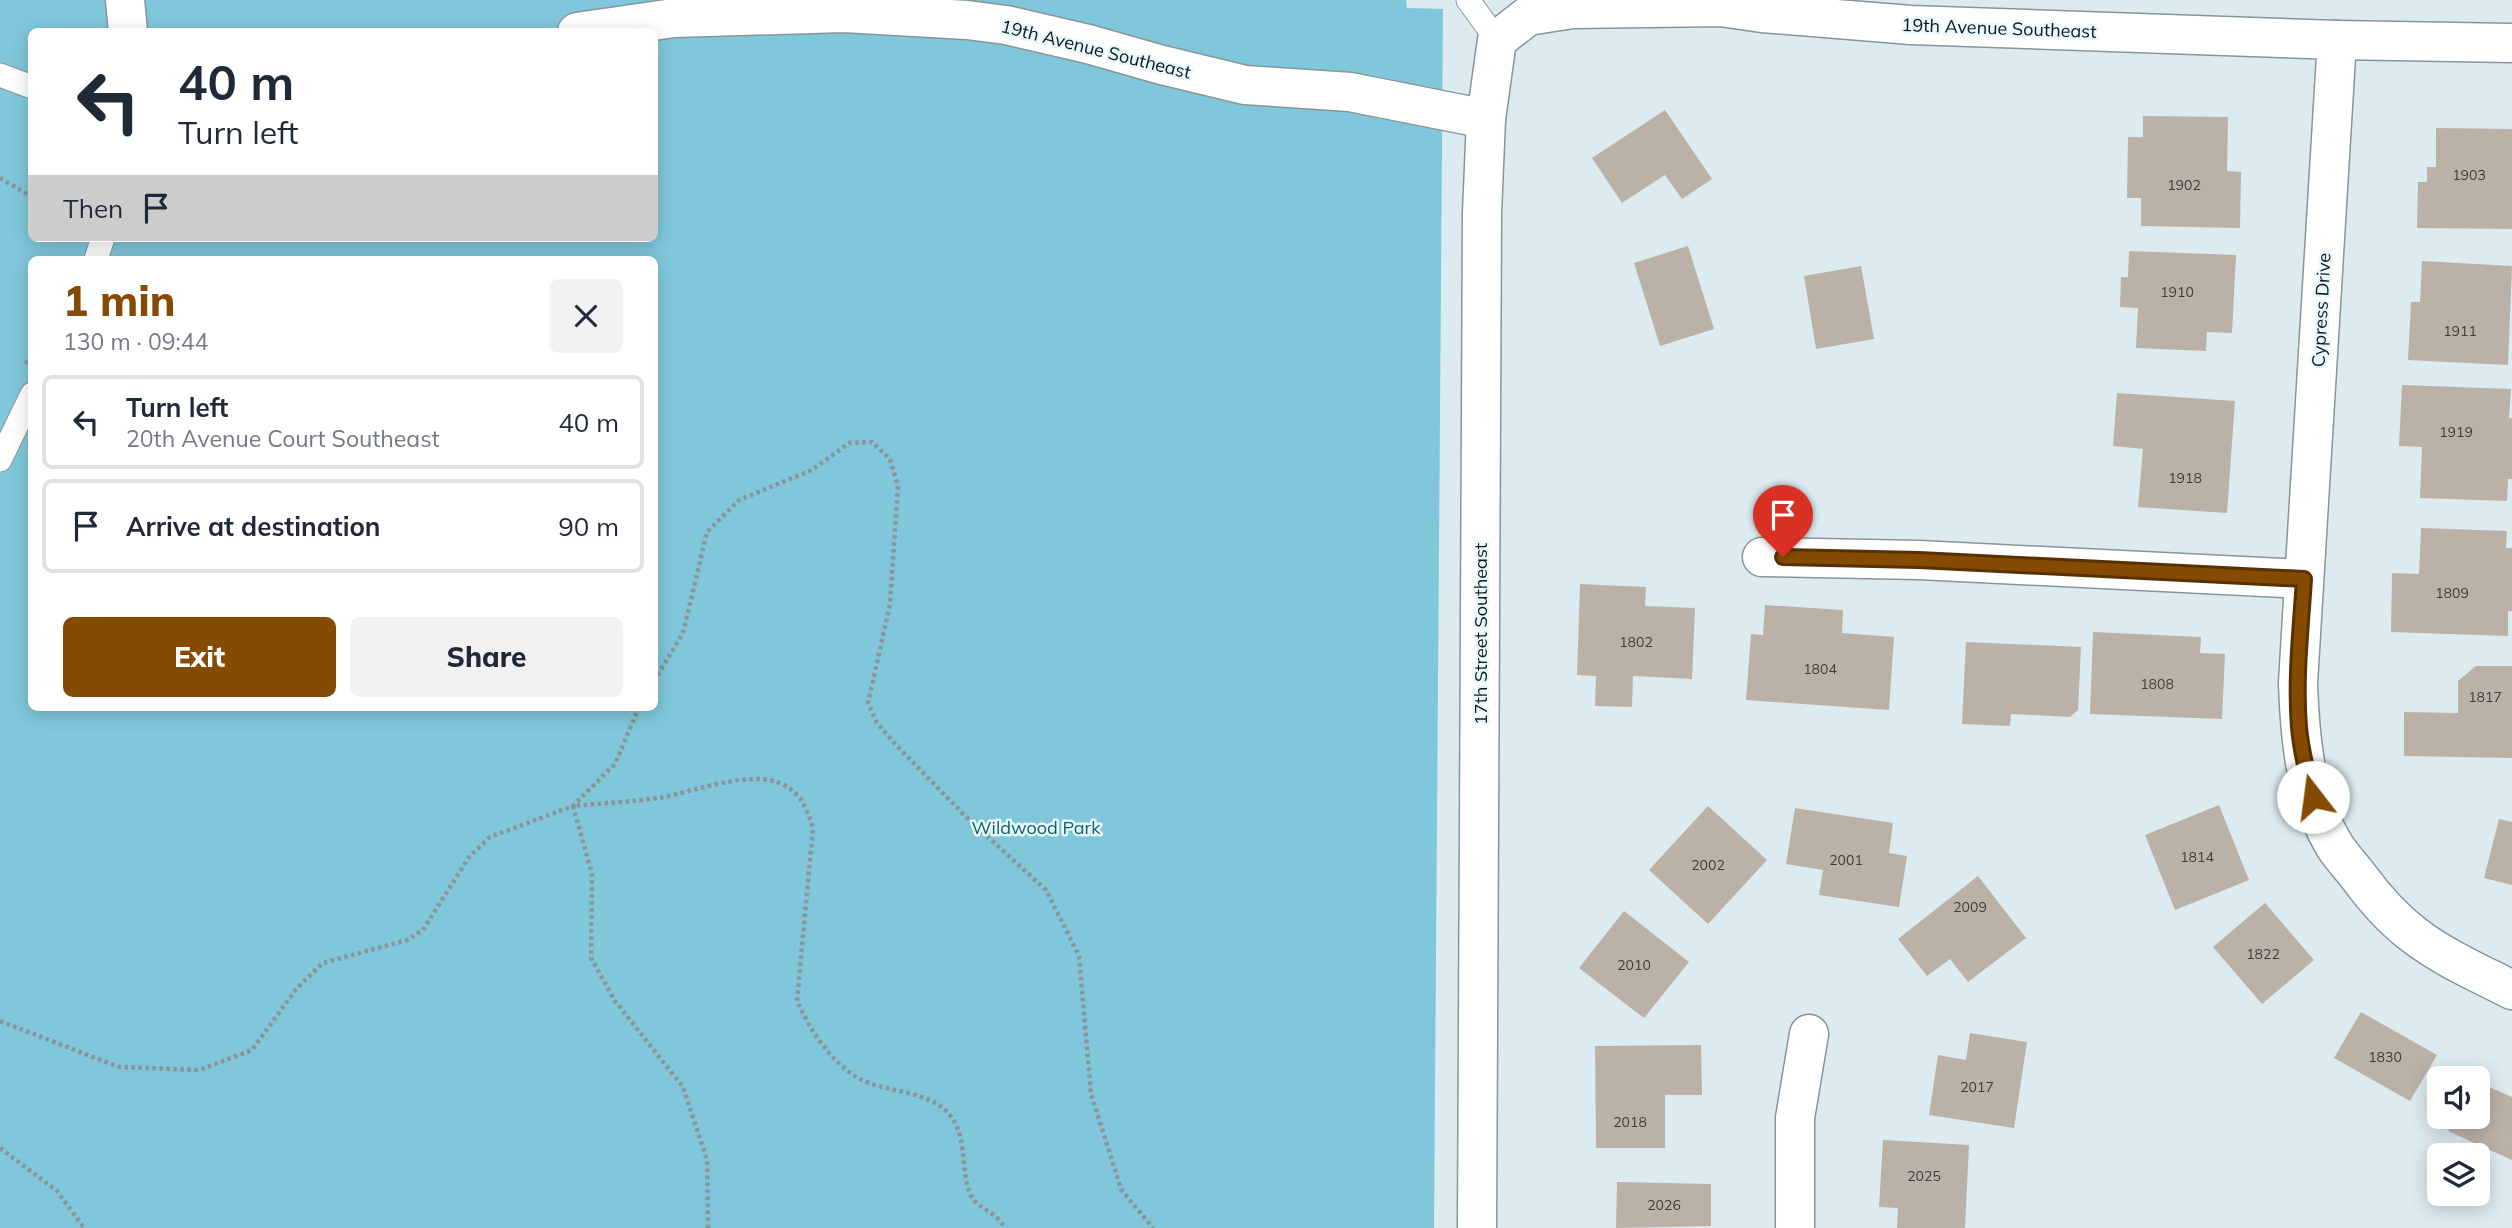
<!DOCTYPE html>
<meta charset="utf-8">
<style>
:root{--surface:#fff;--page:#f2f2f3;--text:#1f2937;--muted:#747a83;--line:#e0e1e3;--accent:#864b02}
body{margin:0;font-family:Mulish,sans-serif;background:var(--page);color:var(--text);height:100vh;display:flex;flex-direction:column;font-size:26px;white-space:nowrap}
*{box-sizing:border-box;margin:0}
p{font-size:23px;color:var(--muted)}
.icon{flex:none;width:38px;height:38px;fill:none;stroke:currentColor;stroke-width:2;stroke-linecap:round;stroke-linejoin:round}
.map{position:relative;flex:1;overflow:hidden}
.sheet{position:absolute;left:28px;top:256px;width:630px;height:455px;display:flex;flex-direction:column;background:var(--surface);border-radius:10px;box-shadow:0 4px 18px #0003}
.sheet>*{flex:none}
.hud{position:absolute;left:28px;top:28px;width:630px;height:214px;border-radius:10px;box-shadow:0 4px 18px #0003;background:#fff;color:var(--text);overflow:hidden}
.buttons{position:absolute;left:2427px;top:1066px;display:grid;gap:14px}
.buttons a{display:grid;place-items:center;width:63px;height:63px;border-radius:10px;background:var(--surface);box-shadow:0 4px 18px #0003;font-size:35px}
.pin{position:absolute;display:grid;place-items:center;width:60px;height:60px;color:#fff;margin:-72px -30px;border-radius:50% 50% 50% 0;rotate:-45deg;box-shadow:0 0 7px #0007}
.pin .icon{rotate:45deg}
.me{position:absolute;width:77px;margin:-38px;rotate:345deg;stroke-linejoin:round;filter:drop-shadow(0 0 5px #0008)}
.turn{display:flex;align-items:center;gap:24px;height:147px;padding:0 35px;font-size:32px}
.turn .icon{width:91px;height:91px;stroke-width:2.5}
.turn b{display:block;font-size:49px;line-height:60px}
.then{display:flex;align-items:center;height:66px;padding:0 35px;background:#0003;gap:14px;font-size:26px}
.round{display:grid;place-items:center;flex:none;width:74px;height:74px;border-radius:10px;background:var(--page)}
.head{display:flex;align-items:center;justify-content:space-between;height:119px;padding:0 35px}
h1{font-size:42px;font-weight:800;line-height:52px;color:var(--accent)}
.primary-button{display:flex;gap:14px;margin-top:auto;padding:14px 35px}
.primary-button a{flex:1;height:80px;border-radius:10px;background:var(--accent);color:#fff;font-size:28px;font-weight:800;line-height:80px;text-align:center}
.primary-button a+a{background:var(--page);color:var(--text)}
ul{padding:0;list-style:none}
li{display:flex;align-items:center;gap:21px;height:94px;margin:0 14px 10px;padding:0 21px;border:4px solid var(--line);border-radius:10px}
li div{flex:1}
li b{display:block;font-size:26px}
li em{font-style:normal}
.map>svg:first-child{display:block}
.green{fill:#80c7db;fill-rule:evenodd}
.building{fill:#bcb1a7}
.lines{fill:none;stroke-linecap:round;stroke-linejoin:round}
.lane-casing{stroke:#87969a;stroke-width:25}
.street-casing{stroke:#87969a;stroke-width:41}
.path{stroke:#899598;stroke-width:4.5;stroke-dasharray:3.5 3.5;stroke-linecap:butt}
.lane{stroke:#fff;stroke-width:23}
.street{stroke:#fff;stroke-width:38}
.route-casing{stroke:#573101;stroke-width:18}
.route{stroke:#864b02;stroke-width:12}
.labels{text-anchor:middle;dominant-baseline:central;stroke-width:5;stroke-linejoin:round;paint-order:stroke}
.number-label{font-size:14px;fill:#3c3d3c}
.street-label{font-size:18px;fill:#111618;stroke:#e8f9fd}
.park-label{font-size:18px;fill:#125d6d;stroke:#e8f9fd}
</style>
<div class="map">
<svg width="2512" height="1228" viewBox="0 0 2512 1228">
<rect width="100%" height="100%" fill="#dbebf0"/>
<path class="green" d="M0 0H1406L1407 8 1443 9 1434 1228H0ZM32 32H654V238H32ZM32 259H654V707H32Z"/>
<g class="building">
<path d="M1665 110 1712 179 1682 199 1665 175 1622 203 1592 158Z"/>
<path d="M2143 116 2228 117 2227 171 2241 172 2240 228 2141 226V198H2127L2128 137H2143Z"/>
<path d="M2436 128 2512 129V229L2417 228 2418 182H2427V167H2436Z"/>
<path d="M1688 246 1714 329 1660 346 1634 263Z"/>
<path d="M2129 251 2236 255 2232 333 2207 332 2206 351 2136 348 2138 308 2120 307 2121 277H2128Z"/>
<path d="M2422 261 2512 266 2508 365 2408 360 2411 302H2420Z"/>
<path d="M1861 266 1874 339 1816 349 1804 276Z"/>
<path d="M2402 385 2511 389 2509 418H2512V479H2508L2507 501 2420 498 2422 447 2399 446Z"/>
<path d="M2117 393 2235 401 2227 513 2138 507 2143 449 2113 446Z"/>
<path d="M2421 528 2507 531 2506 548H2512V611H2508V636L2391 632 2392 573 2419 574Z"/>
<path d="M1580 584 1646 587 1645 606 1695 608 1692 679 1633 676 1632 707 1595 706 1596 676 1577 675Z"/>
<path d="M1765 605 1843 610 1842 633 1894 637 1889 710 1746 700 1751 634 1763 635Z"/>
<path d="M2093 632 2201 637 2200 653 2225 654 2222 719 2090 714Z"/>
<path d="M1966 642 2081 647 2078 710 2070 717 2011 714 2010 726 1962 724Z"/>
<path d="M2476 666H2512V758L2404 756V712L2458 713V681Z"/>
<path d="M2219 805 2249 880 2175 910 2145 835Z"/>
<path d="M1708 806 1767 860 1708 924 1649 870Z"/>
<path d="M1795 808 1893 823 1889 853 1907 856 1899 907 1819 895 1823 870 1786 864Z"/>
<path d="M2499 819 2512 822V885L2484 878Z"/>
<path d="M1978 876 2026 938 1968 982 1950 959 1927 976 1898 939Z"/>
<path d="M2265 903 2314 960 2262 1004 2213 947Z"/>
<path d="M1624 911 1689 962 1644 1018 1579 968Z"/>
<path d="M2361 1012 2437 1055 2410 1101 2334 1058Z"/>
<path d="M1970 1033 2027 1042 2014 1128 1929 1115 1938 1055 1966 1060Z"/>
<path d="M1701 1045 1702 1095H1665V1148H1596L1595 1046Z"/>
<path d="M2478 1082 2512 1097V1160L2448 1131 2454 1116H2478Z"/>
<path d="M1883 1140 1969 1145 1965 1228H1897L1898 1208 1879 1207Z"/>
<path d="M1617 1182 1711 1184V1226L1616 1228Z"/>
</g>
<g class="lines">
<defs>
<g id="lane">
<path d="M1468 0 1497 40"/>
<path d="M0 75 32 87"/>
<path d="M96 259 103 238"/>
<path d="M0 460 32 394"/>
</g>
<g id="street">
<path d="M125 0 128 32"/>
<path d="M577 32 674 18 844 13 967 20 1006 25 1088 44 1162 65 1245 85 1350 92 1486 119"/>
<path d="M2337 40 2298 683C2300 740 2305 799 2336 848 2343 858 2352 868 2359 877 2375 899 2393 919 2414 935 2444 958 2479 973 2512 990"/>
<path d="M1762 557 1919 560 2304 579"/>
<path d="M1477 1228 1482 213 1486 119 1497 40 1528 16 1572 9 1721 7 1762 13 1911 25 2337 40 2512 43"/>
<path d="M1795 1228V1118L1809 1034"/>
</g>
</defs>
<use href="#lane" class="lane-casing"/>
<use href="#street" class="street-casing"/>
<g class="path">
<path d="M0 178 32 197"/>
<path d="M26 364 32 352"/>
<path d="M654 681 683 633 707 532 739 500 812 470 849 443 872 442 890 459 898 486 890 604 868 703 877 723 896 745 965 816 1046 890 1079 956 1091 1094 1121 1189 1153 1228"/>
<path d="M0 1021 119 1067 199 1070 252 1050 297 988 323 963 407 940 423 930 469 857 490 837 573 806 615 764 639 707"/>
<path d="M0 1148 57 1191 84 1228"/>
<path d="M708 1228 707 1160 683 1087 615 1001 591 958 592 874 573 806C602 803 631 802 659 798 693 792 752 768 784 785 802 795 807 810 813 828L797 1001C811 1031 830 1062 860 1079 884 1092 931 1091 949 1114 969 1138 959 1169 971 1196 977 1208 997 1212 1005 1228"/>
</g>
<use href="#lane" class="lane"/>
<use href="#street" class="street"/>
</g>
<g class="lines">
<defs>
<path id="route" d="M1783 557 1919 560 2304 579C2301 628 2295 678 2299 727 2301 751 2307 774 2313 797"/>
</defs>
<use href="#route" class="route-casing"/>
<use href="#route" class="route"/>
</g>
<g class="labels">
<g class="number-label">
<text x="2469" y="175">1903</text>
<text x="2184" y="185">1902</text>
<text x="2177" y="292">1910</text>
<text x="2460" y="331">1911</text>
<text x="2456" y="432">1919</text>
<text x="2185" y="478">1918</text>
<text x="2452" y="593">1809</text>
<text x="1636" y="642">1802</text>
<text x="1820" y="669">1804</text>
<text x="2157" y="684">1808</text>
<text x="2485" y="697">1817</text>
<text x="2197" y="857">1814</text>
<text x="1846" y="860">2001</text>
<text x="1708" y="865">2002</text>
<text x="1970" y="907">2009</text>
<text x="2263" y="954">1822</text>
<text x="1634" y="965">2010</text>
<text x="2385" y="1057">1830</text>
<text x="1977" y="1087">2017</text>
<text x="1630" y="1122">2018</text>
<text x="1924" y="1176">2025</text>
<text x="1664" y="1205">2026</text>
</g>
<g class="street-label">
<text transform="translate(1999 28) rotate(2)">19th Avenue Southeast</text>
<text transform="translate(1096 49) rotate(14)">19th Avenue Southeast</text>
<text transform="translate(2321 310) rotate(-87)">Cypress Drive</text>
<text transform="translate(1480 634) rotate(-90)">17th Street Southeast</text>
</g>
<g class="park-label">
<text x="1036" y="827">Wildwood Park</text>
</g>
</g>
</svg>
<div class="buttons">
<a><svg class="icon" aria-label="sound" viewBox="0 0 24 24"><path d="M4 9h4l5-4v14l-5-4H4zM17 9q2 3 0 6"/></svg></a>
<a><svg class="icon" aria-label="layers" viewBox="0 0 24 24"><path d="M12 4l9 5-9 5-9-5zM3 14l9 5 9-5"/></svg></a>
</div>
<div class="pin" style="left:1783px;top:557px;background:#d93025"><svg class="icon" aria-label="arrive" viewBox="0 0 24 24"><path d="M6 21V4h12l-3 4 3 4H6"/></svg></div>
<svg class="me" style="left:2313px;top:797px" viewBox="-20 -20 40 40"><circle r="19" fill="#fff"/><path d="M0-13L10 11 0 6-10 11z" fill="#864b02"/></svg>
<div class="hud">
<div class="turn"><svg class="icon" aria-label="left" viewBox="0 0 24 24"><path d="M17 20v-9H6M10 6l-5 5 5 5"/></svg><div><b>40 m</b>Turn left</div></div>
<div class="then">Then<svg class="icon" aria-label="arrive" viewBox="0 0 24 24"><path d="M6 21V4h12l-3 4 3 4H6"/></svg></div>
</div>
<section class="sheet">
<div class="head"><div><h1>1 min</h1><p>130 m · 09:44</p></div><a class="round"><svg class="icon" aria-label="close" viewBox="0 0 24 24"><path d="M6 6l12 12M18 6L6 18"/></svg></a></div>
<ul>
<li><svg class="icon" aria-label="left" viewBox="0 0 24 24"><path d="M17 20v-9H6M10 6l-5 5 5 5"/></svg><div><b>Turn left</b><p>20th Avenue Court Southeast</p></div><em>40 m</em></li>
<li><svg class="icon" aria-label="arrive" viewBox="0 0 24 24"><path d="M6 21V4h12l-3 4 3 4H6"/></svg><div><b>Arrive at destination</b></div><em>90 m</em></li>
</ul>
<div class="primary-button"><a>Exit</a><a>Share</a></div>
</section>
</div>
